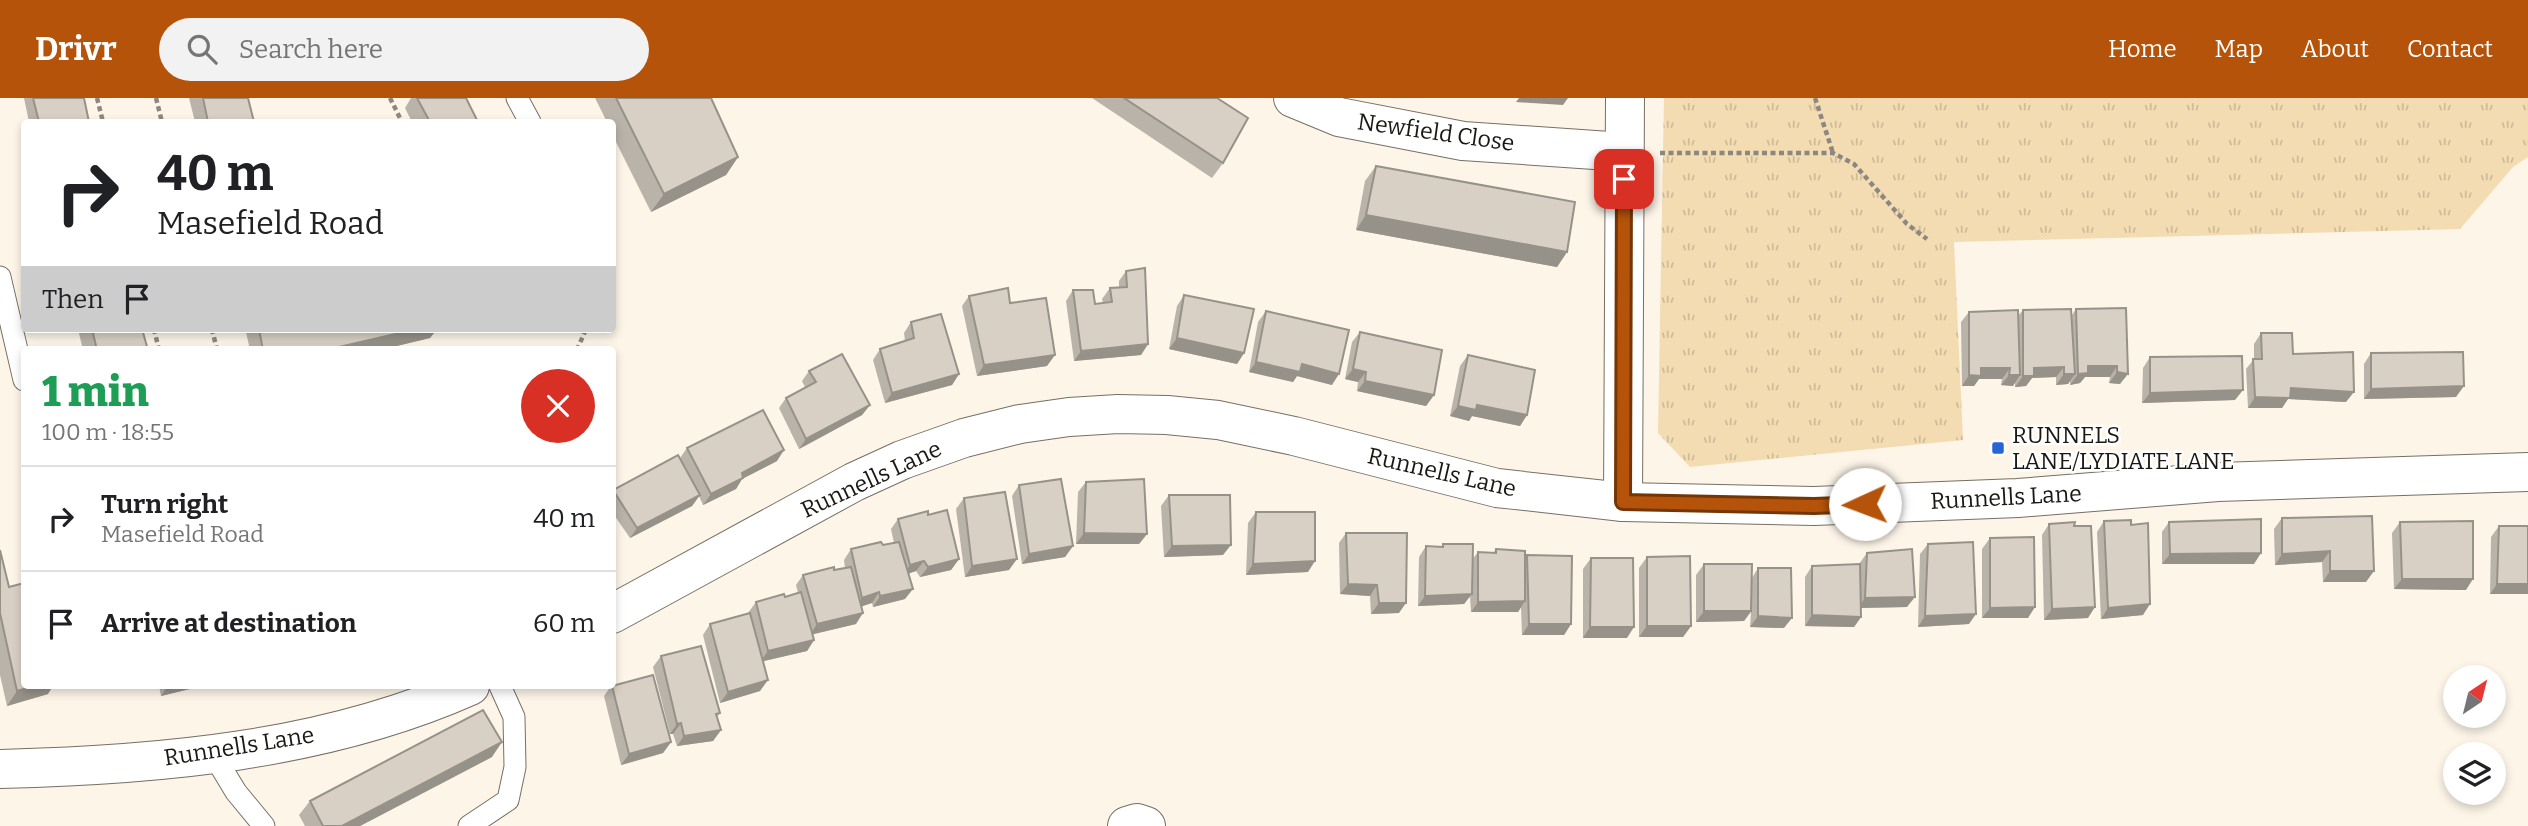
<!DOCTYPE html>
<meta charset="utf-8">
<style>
:root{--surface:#fff;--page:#f2f2f2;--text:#202124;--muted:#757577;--line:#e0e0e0;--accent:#b45309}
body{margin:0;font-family:Bitter,serif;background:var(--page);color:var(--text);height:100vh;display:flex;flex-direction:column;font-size:26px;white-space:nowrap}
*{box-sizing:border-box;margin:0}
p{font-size:23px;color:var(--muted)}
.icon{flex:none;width:38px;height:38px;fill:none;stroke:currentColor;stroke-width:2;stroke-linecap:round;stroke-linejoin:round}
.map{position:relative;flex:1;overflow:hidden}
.drawer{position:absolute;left:21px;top:248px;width:595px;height:343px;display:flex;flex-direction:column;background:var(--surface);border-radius:7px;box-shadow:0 4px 10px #0003}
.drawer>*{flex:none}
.top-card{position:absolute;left:21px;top:21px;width:595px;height:214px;border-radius:7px;box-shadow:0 4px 10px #0003;background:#fff;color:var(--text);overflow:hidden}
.needle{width:46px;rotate:35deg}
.buttons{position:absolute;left:2443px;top:567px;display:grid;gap:14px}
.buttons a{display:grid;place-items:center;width:63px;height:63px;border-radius:50%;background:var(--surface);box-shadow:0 4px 10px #0003;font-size:35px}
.pin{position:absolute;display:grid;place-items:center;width:60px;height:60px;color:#fff;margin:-30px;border-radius:14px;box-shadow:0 4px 10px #0006}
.me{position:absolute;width:77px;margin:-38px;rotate:268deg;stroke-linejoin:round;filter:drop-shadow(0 0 5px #0008)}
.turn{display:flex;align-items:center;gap:24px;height:147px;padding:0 21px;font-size:32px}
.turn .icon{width:91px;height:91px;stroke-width:2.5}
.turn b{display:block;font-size:49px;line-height:60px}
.then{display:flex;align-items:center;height:66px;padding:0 21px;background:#0003;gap:14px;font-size:26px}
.round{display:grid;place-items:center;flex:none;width:74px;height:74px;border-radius:37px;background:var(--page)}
.overview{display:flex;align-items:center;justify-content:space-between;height:119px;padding:0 21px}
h1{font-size:42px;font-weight:800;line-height:52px;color:#1e9e55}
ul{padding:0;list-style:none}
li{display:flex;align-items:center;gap:21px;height:105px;padding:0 21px;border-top:2px solid var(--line)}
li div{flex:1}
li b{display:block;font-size:26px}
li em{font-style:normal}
header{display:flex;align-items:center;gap:42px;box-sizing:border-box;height:98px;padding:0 35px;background:var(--accent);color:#fff}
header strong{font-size:33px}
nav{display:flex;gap:38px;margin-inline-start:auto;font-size:24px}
.search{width:490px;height:63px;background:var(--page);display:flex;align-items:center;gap:18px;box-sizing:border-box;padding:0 24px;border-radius:38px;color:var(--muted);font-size:26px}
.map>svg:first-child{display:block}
.grass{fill:url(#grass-tufts)}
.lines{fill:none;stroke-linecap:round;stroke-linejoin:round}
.lane-casing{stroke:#766f64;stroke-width:23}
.street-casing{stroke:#766f64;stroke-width:40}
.path{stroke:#8d887f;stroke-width:4.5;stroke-dasharray:5 3.5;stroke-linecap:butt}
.lane{stroke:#fff;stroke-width:21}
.street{stroke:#fff;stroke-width:38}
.wall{fill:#bab3a9}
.shaded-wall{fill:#979289}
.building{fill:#d8d0c4;stroke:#979289;stroke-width:2}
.route-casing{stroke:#753606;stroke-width:18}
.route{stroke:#b45309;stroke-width:12}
.poi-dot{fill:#2865d2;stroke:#fff;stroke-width:2.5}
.labels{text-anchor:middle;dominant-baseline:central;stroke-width:5;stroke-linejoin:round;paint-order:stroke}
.street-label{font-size:23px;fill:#1a1813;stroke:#fff}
.poi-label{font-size:23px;fill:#1a1813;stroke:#fff;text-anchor:start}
</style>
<header>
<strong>Drivr</strong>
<div class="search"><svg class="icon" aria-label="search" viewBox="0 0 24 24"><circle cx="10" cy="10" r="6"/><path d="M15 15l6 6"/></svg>Search here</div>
<nav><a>Home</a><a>Map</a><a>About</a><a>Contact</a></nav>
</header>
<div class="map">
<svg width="2528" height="728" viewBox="0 0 2528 728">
<defs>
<pattern id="grass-tufts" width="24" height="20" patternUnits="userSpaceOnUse" patternTransform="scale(1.75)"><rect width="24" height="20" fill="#f3dbb2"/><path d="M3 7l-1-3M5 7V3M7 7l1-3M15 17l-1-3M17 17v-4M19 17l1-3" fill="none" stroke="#d0bb98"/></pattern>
</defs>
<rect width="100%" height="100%" fill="#fdf5e8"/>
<path class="grass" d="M1664 0H2528V59L2513 69 2460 131 1954 144 1963 342 1690 369 1658 335Z"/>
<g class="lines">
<defs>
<g id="lane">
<path d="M517 0 530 24"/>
<path d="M0 179 24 282"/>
<path d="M213 656 236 694 264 728"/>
<path d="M469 728 508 702 515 669 514 619 500 588"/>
</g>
<g id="street">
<path d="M1293 0 1339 19 1463 43 1624 54"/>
<path d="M1623 404 1625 0"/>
<path d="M612 516 854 384 902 362 964 340 1020 326 1069 319 1118 316 1167 317 1218 322 1294 338 1497 390 1623 404 1814 408 2018 400 2218 384 2528 374"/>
<path d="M0 671C158 667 324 653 470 588"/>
<path d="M1127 728 1137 725 1146 728"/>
</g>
</defs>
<use href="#lane" class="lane-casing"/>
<use href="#street" class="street-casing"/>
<g class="path">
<path d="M97 0 103 24"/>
<path d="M156 0 162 24"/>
<path d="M390 0 402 24"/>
<path d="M1815 0 1833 55"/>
<path d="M1660 55H1833L1854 66 1907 126 1927 141"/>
<path d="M154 231 159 252"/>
<path d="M212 231 217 252"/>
<path d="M577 252 586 231"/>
</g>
<use href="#lane" class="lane"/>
<use href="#street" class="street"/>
</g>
<g class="wall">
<path d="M24 0H84L89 24H29Z"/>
<path d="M189 0H248L254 24H195Z"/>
<path d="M411 0H466L478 24H412L405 10Z"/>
<path d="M595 0H711L738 59 726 77 651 114 612 36V24H607Z"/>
<path d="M1092 0H1217L1223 65 1212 80Z"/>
<path d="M1376 68 1567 154 1557 169 1356 132 1365 83Z"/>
<path d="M1126 173 1148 246 1141 257 1074 263 1066 203 1073 192 1095 206 1103 205 1102 201 1110 190H1119V183Z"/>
<path d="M1184 197 1244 255 1237 266 1169 251 1177 208Z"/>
<path d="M969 198 1010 205 1047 268 977 278 962 208Z"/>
<path d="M2126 210 2120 286 2109 285 2110 279H2085L2080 285 2070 287V283L2068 286 2056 287V279L2032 280 2026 288 2015 289V284L2013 288 2001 287 2002 281H1979L1974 288H1962L1961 224 1969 214 2018 218 2023 212 2072 217 2076 211Z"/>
<path d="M1266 213 1332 287 1297 278 1293 284 1249 274 1258 224Z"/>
<path d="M911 224 959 276 952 287 885 305 873 262 880 251 905 243 904 235Z"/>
<path d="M78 231H142L148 252H83Z"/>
<path d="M249 231H437L430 240 380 252H250L246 234Z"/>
<path d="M1360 234 1434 297 1426 308 1357 293 1358 284 1345 281 1352 244Z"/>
<path d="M2261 235 2293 256 2346 304 2288 301 2282 310H2248L2246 271 2254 261V246Z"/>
<path d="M2371 255 2456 299 2364 301V266Z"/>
<path d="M1468 257 1527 317 1520 328 1472 318 1469 323 1450 318 1460 268Z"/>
<path d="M2150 259 2235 302 2142 305 2143 270Z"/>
<path d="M809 273 870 307 862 317 799 351 779 310 786 300 805 289 802 283Z"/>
<path d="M687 350 777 363 742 381 736 391 703 407 699 398 692 408 630 440 612 414V393L680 360Z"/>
<path d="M1086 384 1147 436 1139 446H1076L1078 394Z"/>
<path d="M1019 387 1073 448 1065 459 1022 466 1012 398Z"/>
<path d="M1169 397 1223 457 1164 459 1161 408Z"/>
<path d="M964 400 1009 472 965 479 956 411Z"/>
<path d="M1256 414 1308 474 1246 477 1248 425Z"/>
<path d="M928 417 959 461 951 472 920 479 916 473 908 476 905 501 873 509 872 505 861 508 856 526 813 536 814 542 807 553 763 563 760 593 720 605 703 537 710 526 748 515 756 504 785 499 798 495 796 487 803 477 845 470 844 462 851 451 894 445 891 431 898 421Z"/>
<path d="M2372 418 2366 484H2323L2322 464 2275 467 2274 431 2282 420Z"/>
<path d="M2104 423 2143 517 2101 521 2097 434Z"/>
<path d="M2169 424 2254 466H2162V434Z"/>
<path d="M2400 424 2466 492 2394 491 2392 435Z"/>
<path d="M2049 426 2074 428 2088 520 2044 522 2042 437Z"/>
<path d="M2499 428H2528V496H2490L2491 439Z"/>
<path d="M1346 435 1399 515 1371 516 1370 498 1340 496 1339 445Z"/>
<path d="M1990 440 2028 520H1982V451Z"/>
<path d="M1443 446 1472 462 1478 454 1493 455 1496 451 1525 461 1527 457 1571 526 1564 537H1522L1521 509 1518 514H1471L1470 498 1464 506 1418 508 1419 459 1426 448 1441 449Z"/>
<path d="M1928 446 1969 526 1918 529 1920 456Z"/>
<path d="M0 452 9 489 48 596 7 608 0 577Z"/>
<path d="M1867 455 1907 509 1861 510V519L1854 529 1805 528V479L1812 468 1859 466Z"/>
<path d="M1647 459 1691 528 1683 539H1639V470Z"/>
<path d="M1591 460 1627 540H1583V471Z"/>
<path d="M1704 466 1752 480 1758 470 1784 530 1750 529 1751 514 1744 523 1696 524V477Z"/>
<path d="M661 558 720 615 717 619 721 632 713 643 677 648 673 636H670L653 569Z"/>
<path d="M159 588H202L161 598Z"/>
<path d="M611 588 671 644 663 655 621 667 604 598Z"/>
<path d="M492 659 360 728H305L299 717 310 703Z"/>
</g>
<g class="shaded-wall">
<path d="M1519 0H1568L1563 7 1516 4Z"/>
<path d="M738 59 726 77 651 114 664 96Z"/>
<path d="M1366 117 1567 154 1557 169 1356 132Z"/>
<path d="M417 231H437L430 240 380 252H326Z"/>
<path d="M1177 240 1244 255 1237 266 1169 251Z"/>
<path d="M1148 246 1141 257 1074 263 1081 253Z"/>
<path d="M1055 257 1047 268 977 278 984 267Z"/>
<path d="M1256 264 1302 266 1339 276 1332 287 1297 278 1293 284 1249 274Z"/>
<path d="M2088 268H2117L2110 279H2085L2080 285 2070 287 2078 276Z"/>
<path d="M2064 269 2056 279 2032 280 2026 288 2015 289 2023 278 2034 270Z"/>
<path d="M1981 270H2010L2002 281H1979L1974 288H1962L1969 277Z"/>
<path d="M1353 271 1366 274 1358 284 1345 281Z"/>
<path d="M2117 274 2128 276 2120 286 2109 285Z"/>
<path d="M959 276 952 287 885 305 892 295Z"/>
<path d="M2064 276H2075L2068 286 2056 287Z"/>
<path d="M2009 277H2020L2013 288 2001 287Z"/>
<path d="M1365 283 1434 297 1426 308 1357 293Z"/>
<path d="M2464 288 2456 299 2364 301 2371 291Z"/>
<path d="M2291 290 2354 294 2346 304 2288 301 2282 310H2248L2255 299Z"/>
<path d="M2243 292 2235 302 2142 305 2150 295Z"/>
<path d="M870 307 862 317 799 351 806 341Z"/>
<path d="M1477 307 1527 317 1520 328 1472 318 1469 323 1450 318 1458 308Z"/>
<path d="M784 352 777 363 742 381 736 391 703 407 711 396 742 375Z"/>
<path d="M700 397 692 408 630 440 637 430Z"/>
<path d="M1084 435 1147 436 1139 446H1076Z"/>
<path d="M1231 447 1223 457 1164 459 1172 448Z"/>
<path d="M1073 448 1065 459 1022 466 1029 456Z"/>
<path d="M2330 453 2322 464 2275 467 2282 456Z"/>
<path d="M2261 455 2254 466H2162L2170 456Z"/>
<path d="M959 461 951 472 920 479 928 469Z"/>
<path d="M1017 461 1009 472 965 479 972 468Z"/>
<path d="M924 463 916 473 903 477 910 467Z"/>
<path d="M1315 463 1308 474 1246 477 1253 466Z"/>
<path d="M2330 473H2374L2366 484H2323Z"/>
<path d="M2402 481H2473L2466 492 2394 491Z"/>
<path d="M1348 486 1377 487 1370 498 1340 496Z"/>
<path d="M2497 486H2528V496H2490Z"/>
<path d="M913 491 905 501 873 509 880 498Z"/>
<path d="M879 494 872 505 854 511 862 500Z"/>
<path d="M1472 496 1464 506 1418 508 1425 498Z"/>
<path d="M1915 499 1907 509 1858 510 1865 500Z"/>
<path d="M1525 503 1518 514H1471L1478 504Z"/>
<path d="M1379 505H1406L1399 515 1371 516Z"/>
<path d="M2150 506 2143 517 2101 521 2108 510Z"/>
<path d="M2035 509 2028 520H1982L1990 510Z"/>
<path d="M2095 509 2088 520 2044 522 2052 511Z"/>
<path d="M1704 513H1751L1744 523 1696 524Z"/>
<path d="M863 515 856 526 810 537 817 526Z"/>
<path d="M1976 516 1969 526 1918 529 1925 518Z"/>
<path d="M1812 517 1861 519 1854 529 1805 528Z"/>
<path d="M1758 518 1792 520 1784 530 1750 529Z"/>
<path d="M1529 526H1571L1564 537H1522Z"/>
<path d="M1647 528H1691L1683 539H1639Z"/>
<path d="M1590 529H1634L1627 540H1583Z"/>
<path d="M814 542 807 553 760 564 768 553Z"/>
<path d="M768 582 760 593 720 605 728 594Z"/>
<path d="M34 588H53L48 596 7 608 17 593Z"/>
<path d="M168 588H202L161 598Z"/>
<path d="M681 625 673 636H670L677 626Z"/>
<path d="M721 632 713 643 677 648 684 638Z"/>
<path d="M502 644 492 659 360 728H342Z"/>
<path d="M671 644 663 655 621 667 629 656Z"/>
</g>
<g class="building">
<path d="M33 0H84L89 24H39Z"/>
<path d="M203 0H248L254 24H208Z"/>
<path d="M417 0H466L478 24H430Z"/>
<path d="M616 0H711L738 59 664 96Z"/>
<path d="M1124 0H1217L1248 20 1223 65Z"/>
<path d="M1376 68 1575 104 1567 154 1366 117Z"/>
<path d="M1145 170 1148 246 1081 253 1073 192H1093L1095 206 1112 204 1110 190 1127 189 1126 173Z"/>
<path d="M1008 190 1010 205 1046 200 1055 257 984 267 969 198Z"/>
<path d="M1184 197 1254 211 1244 255 1177 240Z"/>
<path d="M2126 210 2128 276 2117 274V268H2088V275L2078 276 2076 211Z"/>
<path d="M2071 211 2075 276H2064V269L2034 270V278H2023V212Z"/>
<path d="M2018 212 2020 277H2009L2010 270H1981V278L1969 277V214Z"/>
<path d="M1266 213 1349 232 1339 276 1302 266 1300 274 1256 264Z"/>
<path d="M941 216 959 276 892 295 880 251 914 240 911 224Z"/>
<path d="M92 231H142L148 252H97Z"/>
<path d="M259 231H417L326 252H263Z"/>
<path d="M1360 234 1442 252 1434 297 1365 283 1366 274 1353 271Z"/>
<path d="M2261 235H2292L2293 256 2353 254 2354 294 2291 290 2290 300 2255 299 2253 261H2262Z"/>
<path d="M2463 254 2464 288 2371 291V255Z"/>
<path d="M842 256 870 307 806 341 786 300 816 284 809 273Z"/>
<path d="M1468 257 1535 272 1527 317 1477 307 1476 312 1458 308Z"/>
<path d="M2242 258 2243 292 2150 295V259Z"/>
<path d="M763 312 784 352 742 375 743 380 711 396 687 350Z"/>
<path d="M678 357 700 397 637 430 613 392Z"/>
<path d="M1061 381 1073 448 1029 456 1019 387Z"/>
<path d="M1144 381 1147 436 1084 435 1086 384Z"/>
<path d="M1005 394 1017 461 972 468 964 400Z"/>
<path d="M1169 397H1230L1231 447 1172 448Z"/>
<path d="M947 412 959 461 928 469 924 463 910 467 898 421 928 413V417Z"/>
<path d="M1256 414H1315V463L1253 466Z"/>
<path d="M2372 418 2374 473H2330V453L2282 456V420Z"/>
<path d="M2261 421V455L2170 456 2169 424Z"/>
<path d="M2131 422V427L2148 425 2150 506 2108 510 2104 423Z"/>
<path d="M2473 423V481H2402L2400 424Z"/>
<path d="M2075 424 2074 428H2091L2095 509 2052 511 2049 426Z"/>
<path d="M2499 428H2528V486H2497Z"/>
<path d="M1346 435H1407L1406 505H1379L1377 487 1348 486Z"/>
<path d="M2034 439 2035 509 1990 510V440Z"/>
<path d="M881 444 883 447 899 444 913 491 880 498 879 494 862 500 851 451Z"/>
<path d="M1973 444 1976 516 1925 518 1928 446Z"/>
<path d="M1443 446H1473L1472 496 1425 498 1426 448 1443 449Z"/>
<path d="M1496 451 1525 453V503L1478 504V454L1496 455Z"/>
<path d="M1912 451 1915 499 1865 500 1867 455Z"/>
<path d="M0 452 9 489 24 485V588H34L17 593 0 515Z"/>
<path d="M1527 457 1572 458 1571 526H1529Z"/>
<path d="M1690 458 1691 528H1647V459Z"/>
<path d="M1591 460H1633L1634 529H1590Z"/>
<path d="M1704 466H1752L1751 513H1704Z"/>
<path d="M1860 466 1861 519 1812 517V468Z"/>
<path d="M834 469V472L851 469 863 515 817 526 803 477Z"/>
<path d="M1758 470H1791L1792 520 1758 518Z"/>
<path d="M801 494 814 542 768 553 756 504 784 496 785 499Z"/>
<path d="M750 515 768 582 728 594 710 526Z"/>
<path d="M701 548 720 615 716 616 721 632 684 638 681 625 677 626 661 558Z"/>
<path d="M653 577 671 644 629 656 612 588Z"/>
<path d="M483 612 502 644 342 728H323L310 703Z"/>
</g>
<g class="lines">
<defs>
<path id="route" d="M1624 81 1623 404 1814 408 1865 406"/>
</defs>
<use href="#route" class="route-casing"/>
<use href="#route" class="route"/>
</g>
<rect class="poi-dot" x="1991" y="343" width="14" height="14" rx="3.5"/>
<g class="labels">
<g class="street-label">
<text transform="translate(1436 34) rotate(8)">Newfield Close</text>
<text transform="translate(1442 374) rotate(13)">Runnells Lane</text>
<text transform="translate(871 381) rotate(-25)">Runnells Lane</text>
<text transform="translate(2006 399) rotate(-3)">Runnells Lane</text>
<text transform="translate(239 648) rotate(-9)">Runnells Lane</text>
</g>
<g class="poi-label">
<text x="2012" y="337">RUNNELS<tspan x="2012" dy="26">LANE/LYDIATE LANE</tspan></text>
</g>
</g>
</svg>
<div class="buttons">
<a><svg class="needle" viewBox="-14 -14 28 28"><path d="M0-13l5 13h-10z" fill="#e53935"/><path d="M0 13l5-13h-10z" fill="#757577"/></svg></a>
<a><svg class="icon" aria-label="layers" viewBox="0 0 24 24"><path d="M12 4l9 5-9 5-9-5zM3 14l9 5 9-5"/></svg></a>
</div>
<div class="pin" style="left:1624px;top:81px;background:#d93025"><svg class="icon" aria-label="arrive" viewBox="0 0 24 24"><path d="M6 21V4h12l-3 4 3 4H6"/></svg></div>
<svg class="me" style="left:1865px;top:406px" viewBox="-20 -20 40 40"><circle r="19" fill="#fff"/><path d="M0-13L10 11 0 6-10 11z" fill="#b45309"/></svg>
<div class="top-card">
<div class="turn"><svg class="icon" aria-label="right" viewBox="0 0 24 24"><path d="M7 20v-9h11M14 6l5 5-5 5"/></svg><div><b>40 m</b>Masefield Road</div></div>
<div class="then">Then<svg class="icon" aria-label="arrive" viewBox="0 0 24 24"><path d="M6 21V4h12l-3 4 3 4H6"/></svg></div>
</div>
<section class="drawer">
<div class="overview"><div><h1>1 min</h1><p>100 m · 18:55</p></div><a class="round" style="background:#d93025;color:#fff"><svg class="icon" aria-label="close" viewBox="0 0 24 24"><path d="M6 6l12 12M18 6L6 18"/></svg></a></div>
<ul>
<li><svg class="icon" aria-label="right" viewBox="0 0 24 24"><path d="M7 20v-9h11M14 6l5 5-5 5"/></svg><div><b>Turn right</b><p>Masefield Road</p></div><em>40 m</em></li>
<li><svg class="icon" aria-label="arrive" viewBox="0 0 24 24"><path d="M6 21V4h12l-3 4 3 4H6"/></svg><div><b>Arrive at destination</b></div><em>60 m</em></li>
</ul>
</section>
</div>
